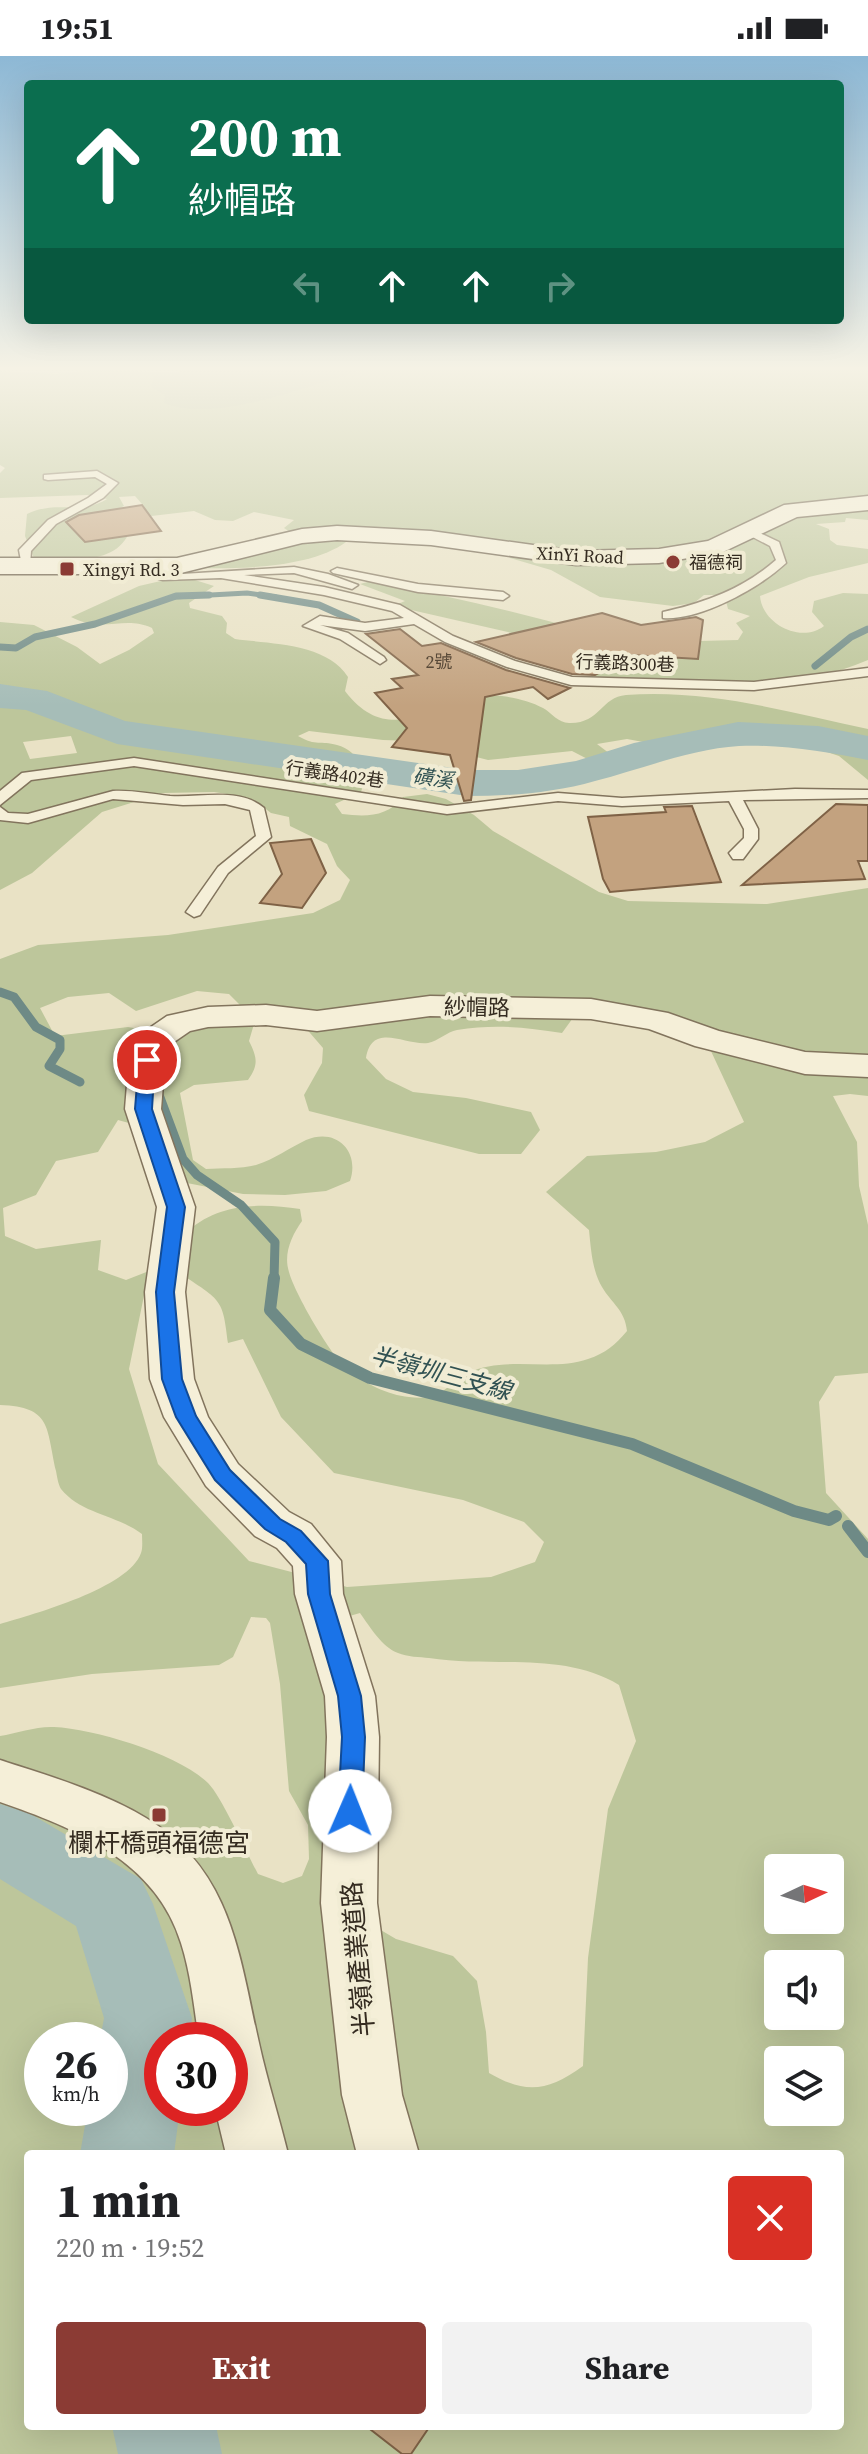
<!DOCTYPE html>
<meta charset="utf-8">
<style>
:root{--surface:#fff;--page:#f2f2f2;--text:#202124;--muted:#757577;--accent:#8b3b34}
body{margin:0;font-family:"Source Serif 4","Noto Sans TC",serif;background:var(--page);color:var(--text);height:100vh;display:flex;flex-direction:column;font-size:30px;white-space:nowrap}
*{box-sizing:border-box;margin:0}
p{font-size:26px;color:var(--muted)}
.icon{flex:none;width:44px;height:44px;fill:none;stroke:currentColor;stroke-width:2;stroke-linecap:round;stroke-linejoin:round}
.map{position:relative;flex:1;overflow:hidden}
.sheet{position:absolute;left:24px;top:2094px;width:820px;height:280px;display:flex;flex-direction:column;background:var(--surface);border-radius:8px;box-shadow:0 8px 32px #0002}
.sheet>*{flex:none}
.banner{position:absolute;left:24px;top:24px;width:820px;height:244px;border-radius:8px;box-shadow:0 8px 32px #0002;background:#0b6e4f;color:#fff;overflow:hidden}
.needle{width:52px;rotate:86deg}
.buttons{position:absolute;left:764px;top:1798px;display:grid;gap:16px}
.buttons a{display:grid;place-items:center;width:80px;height:80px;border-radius:8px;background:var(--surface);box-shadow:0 8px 32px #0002;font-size:40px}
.speed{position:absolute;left:24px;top:1966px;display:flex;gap:16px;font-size:40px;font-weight:700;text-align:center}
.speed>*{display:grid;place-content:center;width:104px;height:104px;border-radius:50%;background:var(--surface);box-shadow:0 8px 32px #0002;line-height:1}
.speed small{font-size:20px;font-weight:400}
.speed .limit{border:12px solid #d22;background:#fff;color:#111}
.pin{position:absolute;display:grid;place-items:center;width:68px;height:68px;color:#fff;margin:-34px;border:4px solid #fff;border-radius:50%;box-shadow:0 2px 8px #0007}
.me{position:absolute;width:88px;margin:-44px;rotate:1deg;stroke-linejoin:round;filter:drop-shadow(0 0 6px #0008)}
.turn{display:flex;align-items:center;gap:28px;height:168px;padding:0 32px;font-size:36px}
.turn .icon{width:104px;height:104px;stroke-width:2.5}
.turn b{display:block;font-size:56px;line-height:68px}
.lanes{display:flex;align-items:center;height:76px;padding:0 32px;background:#0003;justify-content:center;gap:40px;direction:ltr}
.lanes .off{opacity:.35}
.round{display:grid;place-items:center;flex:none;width:84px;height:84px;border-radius:8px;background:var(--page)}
.overview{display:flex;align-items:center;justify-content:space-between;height:136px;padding:0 32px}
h1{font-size:48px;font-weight:700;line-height:60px}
.primary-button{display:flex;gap:16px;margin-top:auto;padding:16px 32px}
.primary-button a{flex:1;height:92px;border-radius:8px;background:var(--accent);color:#fff;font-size:32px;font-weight:700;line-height:92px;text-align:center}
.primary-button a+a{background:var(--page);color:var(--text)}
.status{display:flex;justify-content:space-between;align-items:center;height:56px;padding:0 40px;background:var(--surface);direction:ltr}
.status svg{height:22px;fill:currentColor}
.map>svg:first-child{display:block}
.green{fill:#bdc69b;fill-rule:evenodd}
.cemetery{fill:#b4bc99}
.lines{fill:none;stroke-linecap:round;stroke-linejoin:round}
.stream-far3{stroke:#6e8a86;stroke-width:5}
.stream-far2{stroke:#6e8a86;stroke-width:7}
.stream-far1{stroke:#6e8a86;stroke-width:9}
.stream{stroke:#6e8a86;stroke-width:12}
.river{fill:#a6bdb8;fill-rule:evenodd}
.building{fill:#c3a27f;stroke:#7f6246;stroke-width:2}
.lane-casing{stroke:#82745d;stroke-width:3}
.street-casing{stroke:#82745d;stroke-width:3}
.secondary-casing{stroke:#645640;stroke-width:3}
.lane{fill:#f5efd8;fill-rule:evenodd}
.street{fill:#f5efd8;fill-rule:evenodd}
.secondary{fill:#f5efd8;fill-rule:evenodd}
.route{fill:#1a73e8;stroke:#114b97;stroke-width:2}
.poi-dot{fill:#8b3b34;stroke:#f1ecd4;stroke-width:3}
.labels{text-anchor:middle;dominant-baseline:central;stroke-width:8;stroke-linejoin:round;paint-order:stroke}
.far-street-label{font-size:18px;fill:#342b20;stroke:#f1ecd4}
.far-poi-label{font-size:18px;fill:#342b20;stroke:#f1ecd4;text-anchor:start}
.number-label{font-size:18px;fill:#584938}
.far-water-label{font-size:20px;font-style:italic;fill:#305152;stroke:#f1ecd4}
.street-label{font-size:22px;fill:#342b20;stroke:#f1ecd4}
.water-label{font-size:24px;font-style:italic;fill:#305152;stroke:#f1ecd4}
.near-poi-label{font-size:26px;fill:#342b20;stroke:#f1ecd4}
.near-street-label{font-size:26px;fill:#342b20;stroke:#f1ecd4}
</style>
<div class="status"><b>19:51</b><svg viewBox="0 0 49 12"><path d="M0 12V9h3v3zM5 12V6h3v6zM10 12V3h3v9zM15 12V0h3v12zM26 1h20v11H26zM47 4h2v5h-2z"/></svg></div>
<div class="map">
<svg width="868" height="2398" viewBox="0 0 868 2398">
<rect width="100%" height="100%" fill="#e9e2c5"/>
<g class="green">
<path d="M92 314 338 321 363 314H868V443L822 445 777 453 716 483 684 492 599 497 290 476 284 472 294 464 254 456 233 465 215 464 194 455 143 461 142 448 135 440 119 441 124 450 120 452 66 465 85 486 109 482 118 476 127 481C109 511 64 502 34 502L25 480 27 458C58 443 80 460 107 443L87 439 0 442V417L5 412 0 409V315L57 318Z"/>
<path d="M868 453V464L846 462 845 466 816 468 829 473 830 484 837 489 868 493V507L809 521 760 540C762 568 801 588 824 570L812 556 814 545 843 537 868 538V604C784 641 682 626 593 623L590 618 601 616 625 603 407 553 398 548 405 545 360 528 371 525C470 544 568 568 665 598V601L697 603 700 585 738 584 743 576 736 567 750 560 728 553 726 545 715 539H704L694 547 673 550 600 541 551 514 510 502 512 498 683 501 798 458Z"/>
<path d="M346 481V486C309 513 235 513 191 512L284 485Z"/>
<path d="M165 524H195L214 530 189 547 190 552 222 560 227 567 226 577 235 583C271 588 327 587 348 621L345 635C390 694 434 645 490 640 506 639 528 644 543 652 552 657 558 667 569 667 600 668 601 641 626 639 710 633 788 656 868 673V724L839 700 812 691 755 689 736 683 670 691 627 683 597 688 618 704 603 711 572 695 488 704 414 685 383 684 309 675 298 680C317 691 320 684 337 689 359 695 368 717 361 736L335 748 342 758C367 761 387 761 403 741L427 738 446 743 474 759 493 775 599 836 628 845 767 848 868 832V1005L807 1001 578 955 562 977C525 971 494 968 457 974 447 976 438 985 428 987 406 990 372 965 366 1002L386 1023 413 1036 466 1042 531 1056 540 1074 521 1098H479L309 1055 304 1039 322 1007 323 992 304 970 254 968 249 985C257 1001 259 1009 248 1024L194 1029 180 1037 193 1104 206 1113C222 1112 240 1113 256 1109 275 1103 289 1092 306 1084 337 1071 360 1096 350 1125L326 1135 285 1139 243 1138 187 1127 172 1116 156 1058 167 984 244 953 229 938 197 935 136 955 109 937 68 941 40 952 55 980 128 971 151 975 136 1069 118 1064 98 1096 56 1105 36 1139 3 1152 5 1180 36 1193 101 1184 98 1214 126 1224 149 1215 129 1313 158 1408 249 1505 307 1520 327 1617 362 1863 396 1883 453 1900 477 1925 486 1976 489 2017C527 2039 548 2035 583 2010L588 1902 608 1753 636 1685 619 1629C564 1595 491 1612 429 1602 420 1601 407 1601 398 1597 382 1591 370 1571 360 1557L339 1563 330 1526 347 1531 491 1521 535 1506 544 1486 524 1466 463 1444 334 1417 281 1361 243 1283 228 1287C223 1245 222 1245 187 1222L184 1207 189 1174C220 1147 261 1147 300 1153L302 1165C292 1179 283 1198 289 1216 294 1236 332 1302 348 1314 364 1327 388 1339 409 1341 445 1345 444 1329 468 1317 505 1299 551 1316 588 1303 606 1297 615 1289 627 1275 625 1254 612 1248 602 1231 592 1214 591 1193 589 1174L546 1136 587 1100 656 1096 705 1086 744 1066 710 993 868 1015V1040L850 1038 833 1040 857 1086 859 1130 868 1169V1317L835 1320 819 1346 826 1437 868 1483V2398H0V1680C17 1677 37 1670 54 1671 95 1673 178 1698 208 1727 222 1741 247 1798 258 1818L283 1827 302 1820 309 1803 308 1769 289 1735 280 1628 270 1567 266 1562 251 1561 233 1601 219 1609 92 1618 0 1632V1568C34 1558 129 1532 141 1497 143 1492 142 1483 142 1478 117 1459 81 1458 61 1433 58 1428 57 1420 56 1415 46 1371 52 1351 0 1349V903L38 889 168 879 313 857 340 844 350 824 337 810 327 788 290 770 289 761 271 757 254 744 240 740 214 736 163 737 102 756 32 817 0 834V566L34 569 77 591 100 608 129 594 154 577 152 572C123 559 104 578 71 561L139 530ZM71 680 77 697 30 703 23 686ZM778 1812H830V1864H778ZM778 1908H830V1960H778ZM42 1984H110V2052H42ZM162 1984H230V2052H162ZM778 2004H830V2056H778ZM28 2098H840V2370H28Z"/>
</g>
<path class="cemetery" d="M180 314H363C309 329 217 368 164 347L165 339 151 331 154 320 179 318Z"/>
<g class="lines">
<path class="stream-far3" d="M174 541 247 537 276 541"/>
<g class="stream-far2">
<path d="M260 539 319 549 357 566"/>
<path d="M0 591 16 592 35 581 95 568 176 540 209 539"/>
<path d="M815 610 851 581 868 573"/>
</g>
<g class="stream-far1">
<path d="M0 936 14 941 36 971 60 984V993L49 1010 80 1026"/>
<path d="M158 1036 183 1103 197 1119 241 1149 275 1186 274 1224"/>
</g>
<g class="stream">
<path d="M274 1222 270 1254 301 1288 370 1322 632 1388 794 1455 829 1464 836 1460"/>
<path d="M848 1470 868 1496"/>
</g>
<g class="river">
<path d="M0 628 47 635 125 665 467 714H518L576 705 634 687 738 666 818 670 868 680V704C826 696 782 688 739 690 691 693 642 713 595 725 553 737 510 740 467 740L117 688 26 654 0 652Z"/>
<path d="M0 1748 29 1757 141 1823 153 1848 192 1962 189 1984H162V2052H180L174 2098H80L88 2052H110V1984H100L104 1962 76 1870 0 1823Z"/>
<path d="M112 2370H216L222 2398H118Z"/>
</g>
</g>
<g class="building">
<path d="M142 449 161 475 85 486 66 466 79 459Z"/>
<path d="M602 557 641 569 696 561 703 564 698 603 632 599 595 619 572 618 516 602 476 586Z"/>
<path d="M400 573 422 590 441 587 506 614 570 632 548 643 533 631 485 641 471 744 464 745 450 699 392 691 407 672 375 637 402 632 392 623 418 619 366 578Z"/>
<path d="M836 748 868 749V805H858L865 823 742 829Z"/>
<path d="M692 750 721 826 610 836 603 823 588 761 666 756 664 751Z"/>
<path d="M311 783 326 817 302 852 260 847 282 818 270 787Z"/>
<path d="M366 2370H430L411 2398H402Z"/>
</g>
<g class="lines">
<defs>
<g id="lane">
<path d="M97 415 118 427 103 442 56 468 31 495 30 510H22L19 494 48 464 88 442 107 428 95 421 48 424 44 423V419Z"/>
<path d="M747 471 779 486 786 507C759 532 700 565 663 562V556C704 547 743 533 776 504L770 490 743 476V472Z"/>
<path d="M128 508 148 514 182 518 294 511 328 518 358 529 352 533 294 517 244 519 324 531 400 549 453 580 515 605 572 621 754 626 868 612V620L754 634 571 629 507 611 445 586 414 568 365 575 320 569 348 577 384 601 386 604 380 608 340 583 303 570 320 560 365 567 404 562 392 555 324 539 221 522 163 524 124 513 122 511Z"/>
<path d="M337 512 418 528 503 536 509 540 503 544 418 536 333 517 331 515Z"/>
<path d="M134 702 447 750 558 737 622 742 795 733 868 734V742L743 744 758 773V783L743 803H733L729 797 744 782V773L729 745 622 750 558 745 447 758 134 710 31 724 0 749V735L22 717Z"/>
<path d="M113 735C132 734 151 738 170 740 200 742 240 731 264 752L271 781 228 817 200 859 194 861 186 856 218 811 256 780 250 754 225 748 183 749 113 743 28 767 0 764V751L8 757 28 758Z"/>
</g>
<g id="street">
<path d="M430 940 591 943 668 957 719 975 805 996 868 999V1021L805 1018 695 990 649 973 591 963 430 960 317 975 266 969 208 971 190 975 174 986 165 1004 161 1053 195 1151 185 1236 194 1323 208 1361 238 1408 289 1456 311 1468 341 1505 343 1538 375 1640 379 1681 377 1847 402 2039 419 2098H357L342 2039 321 1847 327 1681 325 1640 295 1538 293 1510 277 1492 255 1480 206 1430 164 1361 150 1323 145 1236 157 1151 125 1053 129 1004 148 973 167 960 208 951 266 949 317 955Z"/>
<path d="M0 1704C49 1720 101 1735 146 1762 232 1814 239 1899 259 1987 267 2024 279 2061 288 2098H226L215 2052H230V1984H199C194 1952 191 1918 181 1887 156 1805 75 1772 0 1746Z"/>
</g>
<path id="secondary" d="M868 440V454L797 461 723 496 659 507 576 509 431 489 337 484 302 487 177 518H0V502H177L302 473 337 470 431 475 576 495 659 493 708 485 784 449Z"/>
</defs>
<use href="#lane" class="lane-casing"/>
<use href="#street" class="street-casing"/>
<use href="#secondary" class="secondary-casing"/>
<use href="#lane" class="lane"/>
<use href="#street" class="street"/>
<use href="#secondary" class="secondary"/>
</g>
<linearGradient id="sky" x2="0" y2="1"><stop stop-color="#8db8d5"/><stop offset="0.48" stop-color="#f5f2e5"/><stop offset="1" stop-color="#f5f2e5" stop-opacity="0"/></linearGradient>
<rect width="868" height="650" fill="url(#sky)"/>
<path class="route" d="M147 999 155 1004 152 1053 185 1151 174 1236 182 1323 196 1360 230 1414 280 1463 301 1475 328 1505 330 1538 361 1640 365 1681 362 1755 359 1762 350 1765 342 1762 338 1755 342 1681 338 1640 308 1538 306 1508 286 1486 265 1473 215 1424 176 1361 162 1323 156 1236 167 1151 135 1053 139 1004Z"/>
<g class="poi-dot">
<circle cx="673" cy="506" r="8"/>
<rect x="59" y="505" width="16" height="16" rx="4"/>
<rect x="151" y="1751" width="16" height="16" rx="4"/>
</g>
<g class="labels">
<g class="far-street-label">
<text transform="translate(580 499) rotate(3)">XinYi Road</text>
<text transform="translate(625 607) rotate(2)">行義路300巷</text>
<text transform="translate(335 718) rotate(8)">行義路402巷</text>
</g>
<g class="far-poi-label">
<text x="689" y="506">福德祠</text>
<text x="83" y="513">Xingyi Rd. 3</text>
</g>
<g class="number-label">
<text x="439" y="605">2號</text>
</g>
<g class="far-water-label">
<text transform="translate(433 722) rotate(8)">磺溪</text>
</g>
<g class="street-label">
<text transform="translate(477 951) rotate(1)">紗帽路</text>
</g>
<g class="water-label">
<text transform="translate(441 1317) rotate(15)">半嶺圳三支線</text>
</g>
<g class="near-poi-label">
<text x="159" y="1787">欄杆橋頭福德宮</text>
</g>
<g class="near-street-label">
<text transform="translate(358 1903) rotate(-95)">半嶺產業道路</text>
</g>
</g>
</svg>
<div class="buttons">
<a><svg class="needle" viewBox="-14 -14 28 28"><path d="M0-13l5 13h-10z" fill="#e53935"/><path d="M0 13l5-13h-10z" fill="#757577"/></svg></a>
<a><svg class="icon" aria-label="sound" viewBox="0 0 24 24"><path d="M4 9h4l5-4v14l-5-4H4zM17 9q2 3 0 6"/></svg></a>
<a><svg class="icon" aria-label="layers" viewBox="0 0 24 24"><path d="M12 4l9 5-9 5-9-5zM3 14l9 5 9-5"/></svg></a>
</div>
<div class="speed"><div>26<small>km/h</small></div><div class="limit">30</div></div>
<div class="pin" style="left:147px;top:1004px;background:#d93025"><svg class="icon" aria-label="arrive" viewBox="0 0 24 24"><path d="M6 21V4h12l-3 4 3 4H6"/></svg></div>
<svg class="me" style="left:350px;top:1755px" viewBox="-20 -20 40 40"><circle r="19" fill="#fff"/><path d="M0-13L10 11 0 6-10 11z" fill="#1a73e8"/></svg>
<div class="banner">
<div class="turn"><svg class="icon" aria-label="ahead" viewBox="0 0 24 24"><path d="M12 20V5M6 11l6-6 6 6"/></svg><div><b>200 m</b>紗帽路</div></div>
<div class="lanes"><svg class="icon off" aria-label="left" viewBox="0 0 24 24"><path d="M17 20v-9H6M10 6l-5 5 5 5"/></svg><svg class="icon" aria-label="ahead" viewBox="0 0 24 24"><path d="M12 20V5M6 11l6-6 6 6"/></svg><svg class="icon" aria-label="ahead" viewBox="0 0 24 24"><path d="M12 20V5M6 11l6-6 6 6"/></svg><svg class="icon off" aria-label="right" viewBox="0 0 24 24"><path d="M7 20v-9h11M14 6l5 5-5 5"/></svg></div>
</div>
<section class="sheet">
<div class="overview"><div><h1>1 min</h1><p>220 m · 19:52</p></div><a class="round" style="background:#d93025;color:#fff"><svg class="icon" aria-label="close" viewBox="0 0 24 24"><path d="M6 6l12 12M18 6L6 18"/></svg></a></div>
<div class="primary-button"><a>Exit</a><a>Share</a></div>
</section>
</div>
